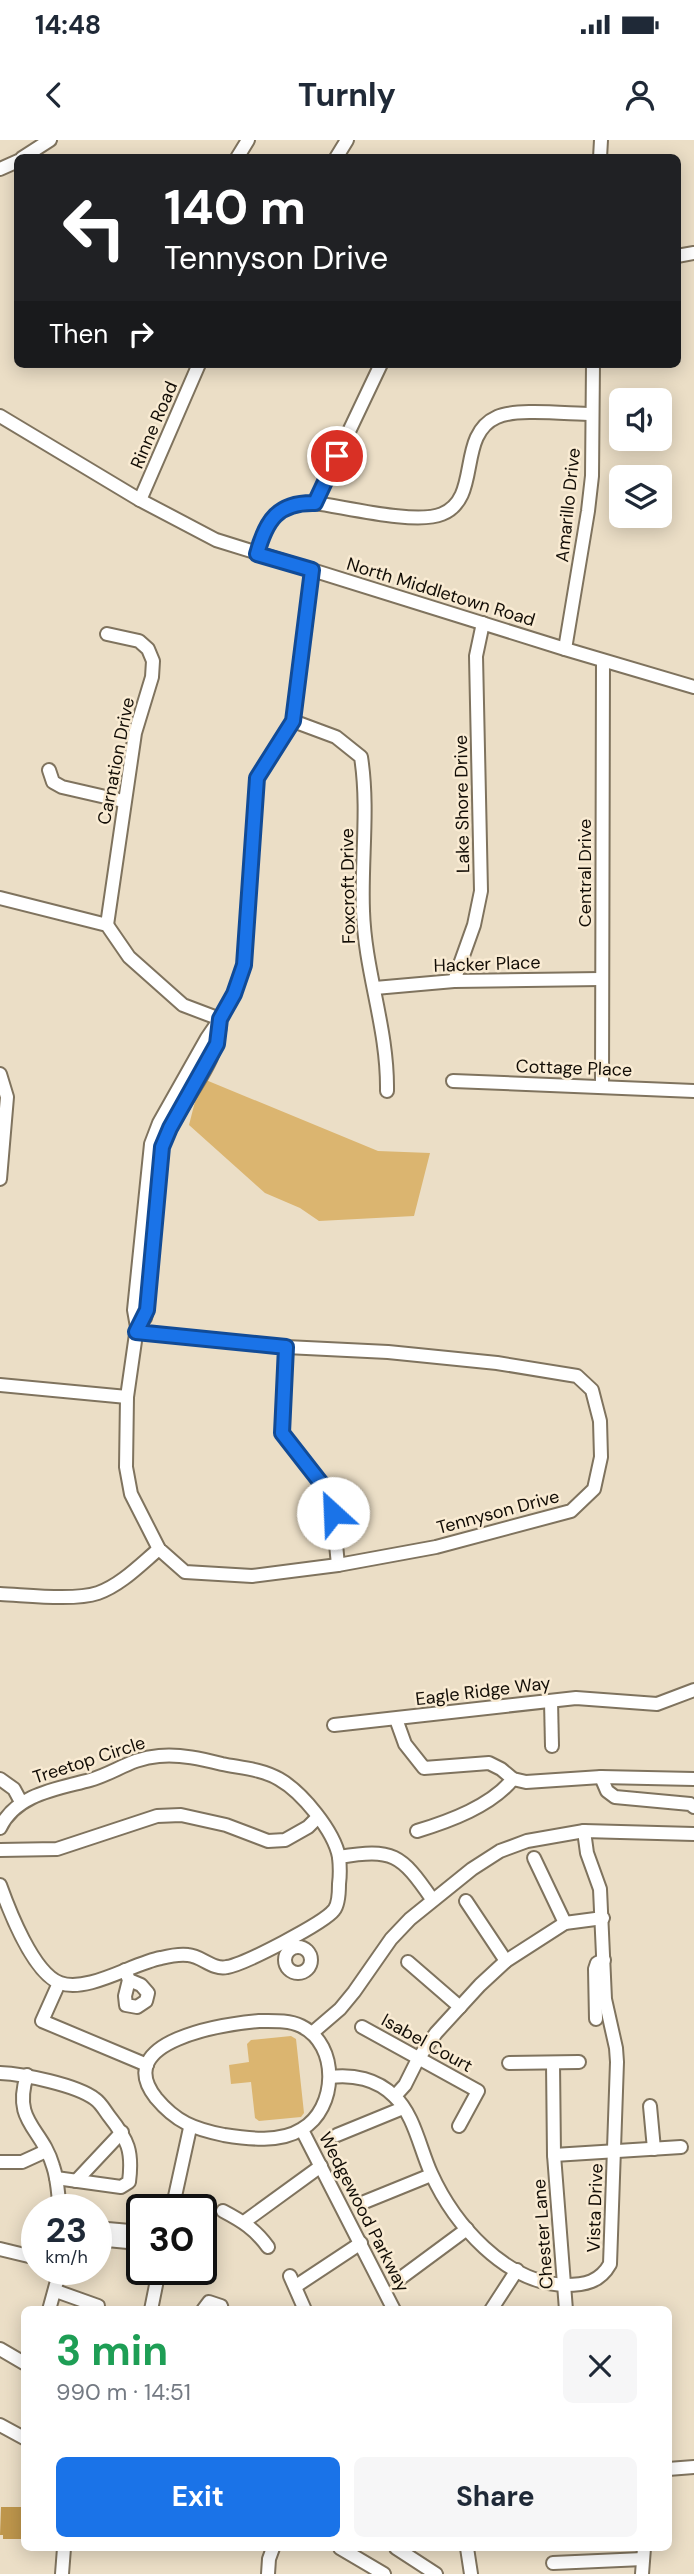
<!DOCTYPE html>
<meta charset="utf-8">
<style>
:root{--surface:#fff;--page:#f6f6f7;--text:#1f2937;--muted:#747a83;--accent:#1a73e8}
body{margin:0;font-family:"DM Sans",sans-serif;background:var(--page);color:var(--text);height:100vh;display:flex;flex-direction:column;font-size:26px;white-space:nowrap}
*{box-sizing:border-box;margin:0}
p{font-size:23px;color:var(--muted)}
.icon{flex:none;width:38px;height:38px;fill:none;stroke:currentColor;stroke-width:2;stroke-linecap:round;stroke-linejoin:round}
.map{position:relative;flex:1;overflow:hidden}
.side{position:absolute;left:21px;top:2166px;width:651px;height:245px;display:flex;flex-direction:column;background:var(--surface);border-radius:10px;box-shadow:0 4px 18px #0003}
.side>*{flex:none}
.banner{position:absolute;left:14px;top:14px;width:667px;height:214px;border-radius:10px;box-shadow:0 4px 18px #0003;background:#202124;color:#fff;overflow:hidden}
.tools{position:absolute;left:609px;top:248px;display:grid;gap:14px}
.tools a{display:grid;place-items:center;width:63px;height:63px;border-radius:10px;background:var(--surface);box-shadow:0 4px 18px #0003;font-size:35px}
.speed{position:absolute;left:21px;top:2054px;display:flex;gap:14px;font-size:35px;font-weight:700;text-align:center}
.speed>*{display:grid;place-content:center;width:91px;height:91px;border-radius:50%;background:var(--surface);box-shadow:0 4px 18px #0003;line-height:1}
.speed small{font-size:18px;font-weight:400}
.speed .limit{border:4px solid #111;border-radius:10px;background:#fff;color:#111}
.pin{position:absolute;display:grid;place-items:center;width:60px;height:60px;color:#fff;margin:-30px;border:4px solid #fff;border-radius:50%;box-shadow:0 2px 7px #0007}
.me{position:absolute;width:77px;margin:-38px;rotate:335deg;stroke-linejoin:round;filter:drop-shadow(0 0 5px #0008)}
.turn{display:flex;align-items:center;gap:24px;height:147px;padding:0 35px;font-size:32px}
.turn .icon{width:91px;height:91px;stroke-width:2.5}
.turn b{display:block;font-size:49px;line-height:60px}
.then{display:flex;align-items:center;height:66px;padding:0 35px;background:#0003;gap:14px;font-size:26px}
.round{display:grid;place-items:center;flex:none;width:74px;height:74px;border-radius:10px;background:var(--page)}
.head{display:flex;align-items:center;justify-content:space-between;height:119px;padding:0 35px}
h1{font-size:42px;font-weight:700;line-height:52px;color:#1e9e55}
.action{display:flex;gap:14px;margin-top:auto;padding:14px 35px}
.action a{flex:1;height:80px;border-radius:10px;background:var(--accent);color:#fff;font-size:28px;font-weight:700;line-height:80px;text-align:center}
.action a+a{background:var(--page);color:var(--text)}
.status{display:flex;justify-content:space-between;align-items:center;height:49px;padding:0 35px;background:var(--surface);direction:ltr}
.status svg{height:19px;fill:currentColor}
header{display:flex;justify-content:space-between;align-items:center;height:91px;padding:0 35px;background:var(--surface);font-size:32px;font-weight:700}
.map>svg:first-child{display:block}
.green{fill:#dbb570}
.water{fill:#be964c}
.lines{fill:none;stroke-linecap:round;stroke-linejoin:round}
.minor-casing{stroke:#7f735e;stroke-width:16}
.minor{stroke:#fff;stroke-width:12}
.route-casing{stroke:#114b97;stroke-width:18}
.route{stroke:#1a73e8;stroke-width:12}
.labels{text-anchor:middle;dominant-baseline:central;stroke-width:5;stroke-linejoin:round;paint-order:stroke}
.street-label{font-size:18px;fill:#120d06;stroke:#f9ebd3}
</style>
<div class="status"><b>14:48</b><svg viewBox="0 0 49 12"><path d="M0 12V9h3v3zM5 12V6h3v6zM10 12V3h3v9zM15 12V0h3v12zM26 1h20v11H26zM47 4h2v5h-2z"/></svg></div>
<header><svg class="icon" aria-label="back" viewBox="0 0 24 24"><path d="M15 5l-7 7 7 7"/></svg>Turnly<svg class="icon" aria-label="person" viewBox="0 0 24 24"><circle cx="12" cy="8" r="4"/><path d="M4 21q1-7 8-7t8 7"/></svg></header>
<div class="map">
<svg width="694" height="2434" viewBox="0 0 694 2434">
<rect width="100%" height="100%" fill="#ebdec6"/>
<g class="green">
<path d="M201 938 378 1011 430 1013 414 1076 319 1081 300 1068 265 1053 189 985Z"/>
<path d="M291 1896 296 1899 304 1973 301 1977 259 1981 255 1978 251 1942 231 1944 229 1925 249 1922 247 1904 251 1900Z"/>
</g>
<path class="water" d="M1 2367H24V2399H3V2395H0Z"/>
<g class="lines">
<defs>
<g id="minor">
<path d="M22 18 50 0"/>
<path d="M237 18 248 0"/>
<path d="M336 18 347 0"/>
<path d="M600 18 601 0"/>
<path d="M0 29 18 21"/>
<path d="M677 116 694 113"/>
<path d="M0 276 140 360 216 400 565 509 694 547"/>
<path d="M140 360 199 224"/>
<path d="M315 363 381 224"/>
<path d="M257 414C266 380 278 362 315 363 345 367 416 385 442 374 482 358 456 295 497 277 516 268 569 274 592 274"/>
<path d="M565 509 588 371 592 336 593 224"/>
<path d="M293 581 336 597 361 617C369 668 361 720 363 771 365 833 388 888 387 951"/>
<path d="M49 630 53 642 62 647 123 661"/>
<path d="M0 758 107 785 129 817 183 865 220 879 234 854 244 825 257 638 293 581 312 430"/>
<path d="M107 785 135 593 152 537 153 521 148 509 139 501 107 494"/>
<path d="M454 841 474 785 481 751 476 516 483 483"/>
<path d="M375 848 454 841 601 839"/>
<path d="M0 934 7 957 0 1039"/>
<path d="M453 941 694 951"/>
<path d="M602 946 603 521"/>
<path d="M136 1192 286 1207 388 1212 497 1223 577 1236 592 1250 600 1281 601 1317 594 1349 571 1371 436 1407 338 1425 252 1436 185 1432 159 1409 131 1354 126 1327 127 1257 137 1187 134 1170 151 1004 159 983 207 898 220 879C221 924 176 965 162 1007L147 1170 145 1178 137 1187"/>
<path d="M286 1207 282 1293 328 1352 333 1373 338 1425"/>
<path d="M0 1245 127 1257"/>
<path d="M0 1454C26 1455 74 1461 98 1453 121 1445 141 1424 159 1409"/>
<path d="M551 1561 552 1606"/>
<path d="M396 1579 405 1604 424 1628 489 1623 501 1629 513 1639 526 1642 601 1637 694 1639"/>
<path d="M334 1585 576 1558 657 1564 694 1550"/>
<path d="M601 1637 607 1651 615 1657 690 1664 694 1667"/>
<path d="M0 1639 14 1649 21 1662"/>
<path d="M0 1688C16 1654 57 1649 90 1640 115 1633 131 1618 159 1616 181 1614 202 1619 222 1624 241 1628 262 1629 279 1639 302 1652 334 1691 339 1717 340 1726 340 1736 339 1744 339 1751 339 1764 334 1770 324 1783 245 1824 227 1827 212 1830 202 1816 188 1815 180 1814 169 1816 161 1818 133 1823 88 1853 60 1843 33 1833 9 1770 0 1745"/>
<path d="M417 1691C450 1681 491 1666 513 1639"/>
<path d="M0 1710 57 1709 157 1676 181 1675 226 1685 268 1701 285 1700 308 1687 318 1677"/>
<path d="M339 1717C393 1708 401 1714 432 1759"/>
<path d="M534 1718 565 1783"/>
<path d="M466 1761 506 1821"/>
<circle cx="298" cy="1820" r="13"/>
<path d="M408 1822 460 1867"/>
<path d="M125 1830 129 1840 141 1845 148 1853 146 1861 137 1867 126 1865 125 1856 129 1840"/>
<path d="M59 1843 42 1881 147 1925"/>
<path d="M596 1879 595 1829 597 1823 604 1820"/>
<path d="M259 1881C273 1881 289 1880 301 1886 340 1905 337 1969 302 1989 280 2003 249 1999 224 1995 194 1989 176 1982 156 1958 110 1900 226 1884 259 1881Z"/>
<path d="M362 1887 478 1951 459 1986"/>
<path d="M312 1893 340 1869 354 1852 391 1799 410 1779 472 1729 500 1711 527 1701 584 1691 694 1694"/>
<path d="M509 1923 579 1922"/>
<path d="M553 1923 554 2015 566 2170"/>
<path d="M0 1933C23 1934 77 1945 95 1959 101 1963 105 1971 109 1976 128 2000 133 2011 129 2042L121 2047 56 2038"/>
<path d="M27 1935C12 1983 42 1987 53 2026 58 2040 58 2056 60 2070"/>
<path d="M330 1937C353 1934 377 1939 394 1956 414 1974 420 2009 431 2033 454 2084 505 2143 565 2145 585 2145 600 2142 610 2124L617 1922 616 1908 605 1859 600 1749 587 1713 584 1691"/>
<path d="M395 1956 405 1945 418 1919 436 1893 480 1845 506 1821 565 1783 603 1778"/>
<path d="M650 1966 654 2009"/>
<path d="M302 1990 394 2170"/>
<path d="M337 1995 403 1968"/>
<path d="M554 2015 681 2007"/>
<path d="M0 2022H22L46 2011"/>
<path d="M76 2041 122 1992"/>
<path d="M362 2063 431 2035"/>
<path d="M172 2070 190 1988"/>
<path d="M223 2071C242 2081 255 2089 268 2107"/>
<path d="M244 2082 321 2026"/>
<path d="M96 2088 130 2091 142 2088"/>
<path d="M96 2099 128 2102 142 2111"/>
<path d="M0 2109 37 2118"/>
<path d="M290 2136 305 2170"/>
<path d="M398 2140 467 2089"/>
<path d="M296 2146 361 2103"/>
<path d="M56 2151 98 2166V2170"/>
<path d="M49 2170 60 2130"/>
<path d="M151 2170 159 2130"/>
<path d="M203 2170 209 2162 221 2166 222 2170"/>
<path d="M491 2170 517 2130"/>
<path d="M0 2209 24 2223"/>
<path d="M0 2285 24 2298"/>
<path d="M668 2329 694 2327"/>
<path d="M340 2408 384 2434"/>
<path d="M396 2408 436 2434"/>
<path d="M467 2408 471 2434"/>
<path d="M553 2423 643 2419"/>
<path d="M62 2434 64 2408"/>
<path d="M268 2434 269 2419 273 2408"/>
<path d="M642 2434 644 2408"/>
</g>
</defs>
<use href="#minor" class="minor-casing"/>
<use href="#minor" class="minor"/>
</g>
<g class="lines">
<defs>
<path id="route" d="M333 1373 328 1352 282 1293 286 1207 136 1192 147 1170 162 1007 170 988 217 904 220 879 234 854 244 825 257 638 293 581 312 430 257 414C266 380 278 362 315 363L337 316"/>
</defs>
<use href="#route" class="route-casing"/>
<use href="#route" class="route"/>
</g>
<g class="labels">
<g class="street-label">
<text transform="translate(154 285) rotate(-67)">Rinne Road</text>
<text transform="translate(568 365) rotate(-84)">Amarillo Drive</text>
<text transform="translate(441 452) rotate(17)">North Middletown Road</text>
<text transform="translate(116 621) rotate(-79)">Carnation Drive</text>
<text transform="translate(462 664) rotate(-91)">Lake Shore Drive</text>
<text transform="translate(585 733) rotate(-90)">Central Drive</text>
<text transform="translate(348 746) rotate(-91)">Foxcroft Drive</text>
<text transform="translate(487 824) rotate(-2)">Hacker Place</text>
<text transform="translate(574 928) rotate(2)">Cottage Place</text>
<text transform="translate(498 1372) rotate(-15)">Tennyson Drive</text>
<text transform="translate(483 1551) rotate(-7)">Eagle Ridge Way</text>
<text transform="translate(89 1620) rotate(-18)">Treetop Circle</text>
<text transform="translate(427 1903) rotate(29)">Isabel Court</text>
<text transform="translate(595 2068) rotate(-88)">Vista Drive</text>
<text transform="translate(364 2072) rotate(63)">Wedgewood Parkway</text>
<text transform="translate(543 2094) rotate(-94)">Chester Lane</text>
</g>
</g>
</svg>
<div class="tools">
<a><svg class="icon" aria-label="sound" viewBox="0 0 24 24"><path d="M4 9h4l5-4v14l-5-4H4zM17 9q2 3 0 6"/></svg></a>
<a><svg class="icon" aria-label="layers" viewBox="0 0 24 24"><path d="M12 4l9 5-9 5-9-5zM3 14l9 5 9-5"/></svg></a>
</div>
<div class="speed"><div>23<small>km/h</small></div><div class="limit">30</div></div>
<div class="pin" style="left:337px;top:316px;background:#d93025"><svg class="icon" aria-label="arrive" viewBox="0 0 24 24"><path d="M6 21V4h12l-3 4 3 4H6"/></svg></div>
<svg class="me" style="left:333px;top:1373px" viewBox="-20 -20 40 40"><circle r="19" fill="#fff"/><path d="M0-13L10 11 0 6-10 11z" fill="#1a73e8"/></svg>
<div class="banner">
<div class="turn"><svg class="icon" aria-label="left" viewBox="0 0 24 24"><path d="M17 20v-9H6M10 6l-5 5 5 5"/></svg><div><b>140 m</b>Tennyson Drive</div></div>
<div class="then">Then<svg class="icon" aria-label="right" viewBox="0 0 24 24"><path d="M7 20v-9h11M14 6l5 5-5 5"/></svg></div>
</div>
<section class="side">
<div class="head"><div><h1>3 min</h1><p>990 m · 14:51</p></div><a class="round"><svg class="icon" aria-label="close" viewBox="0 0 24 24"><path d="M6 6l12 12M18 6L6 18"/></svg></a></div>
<div class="action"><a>Exit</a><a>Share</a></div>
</section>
</div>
